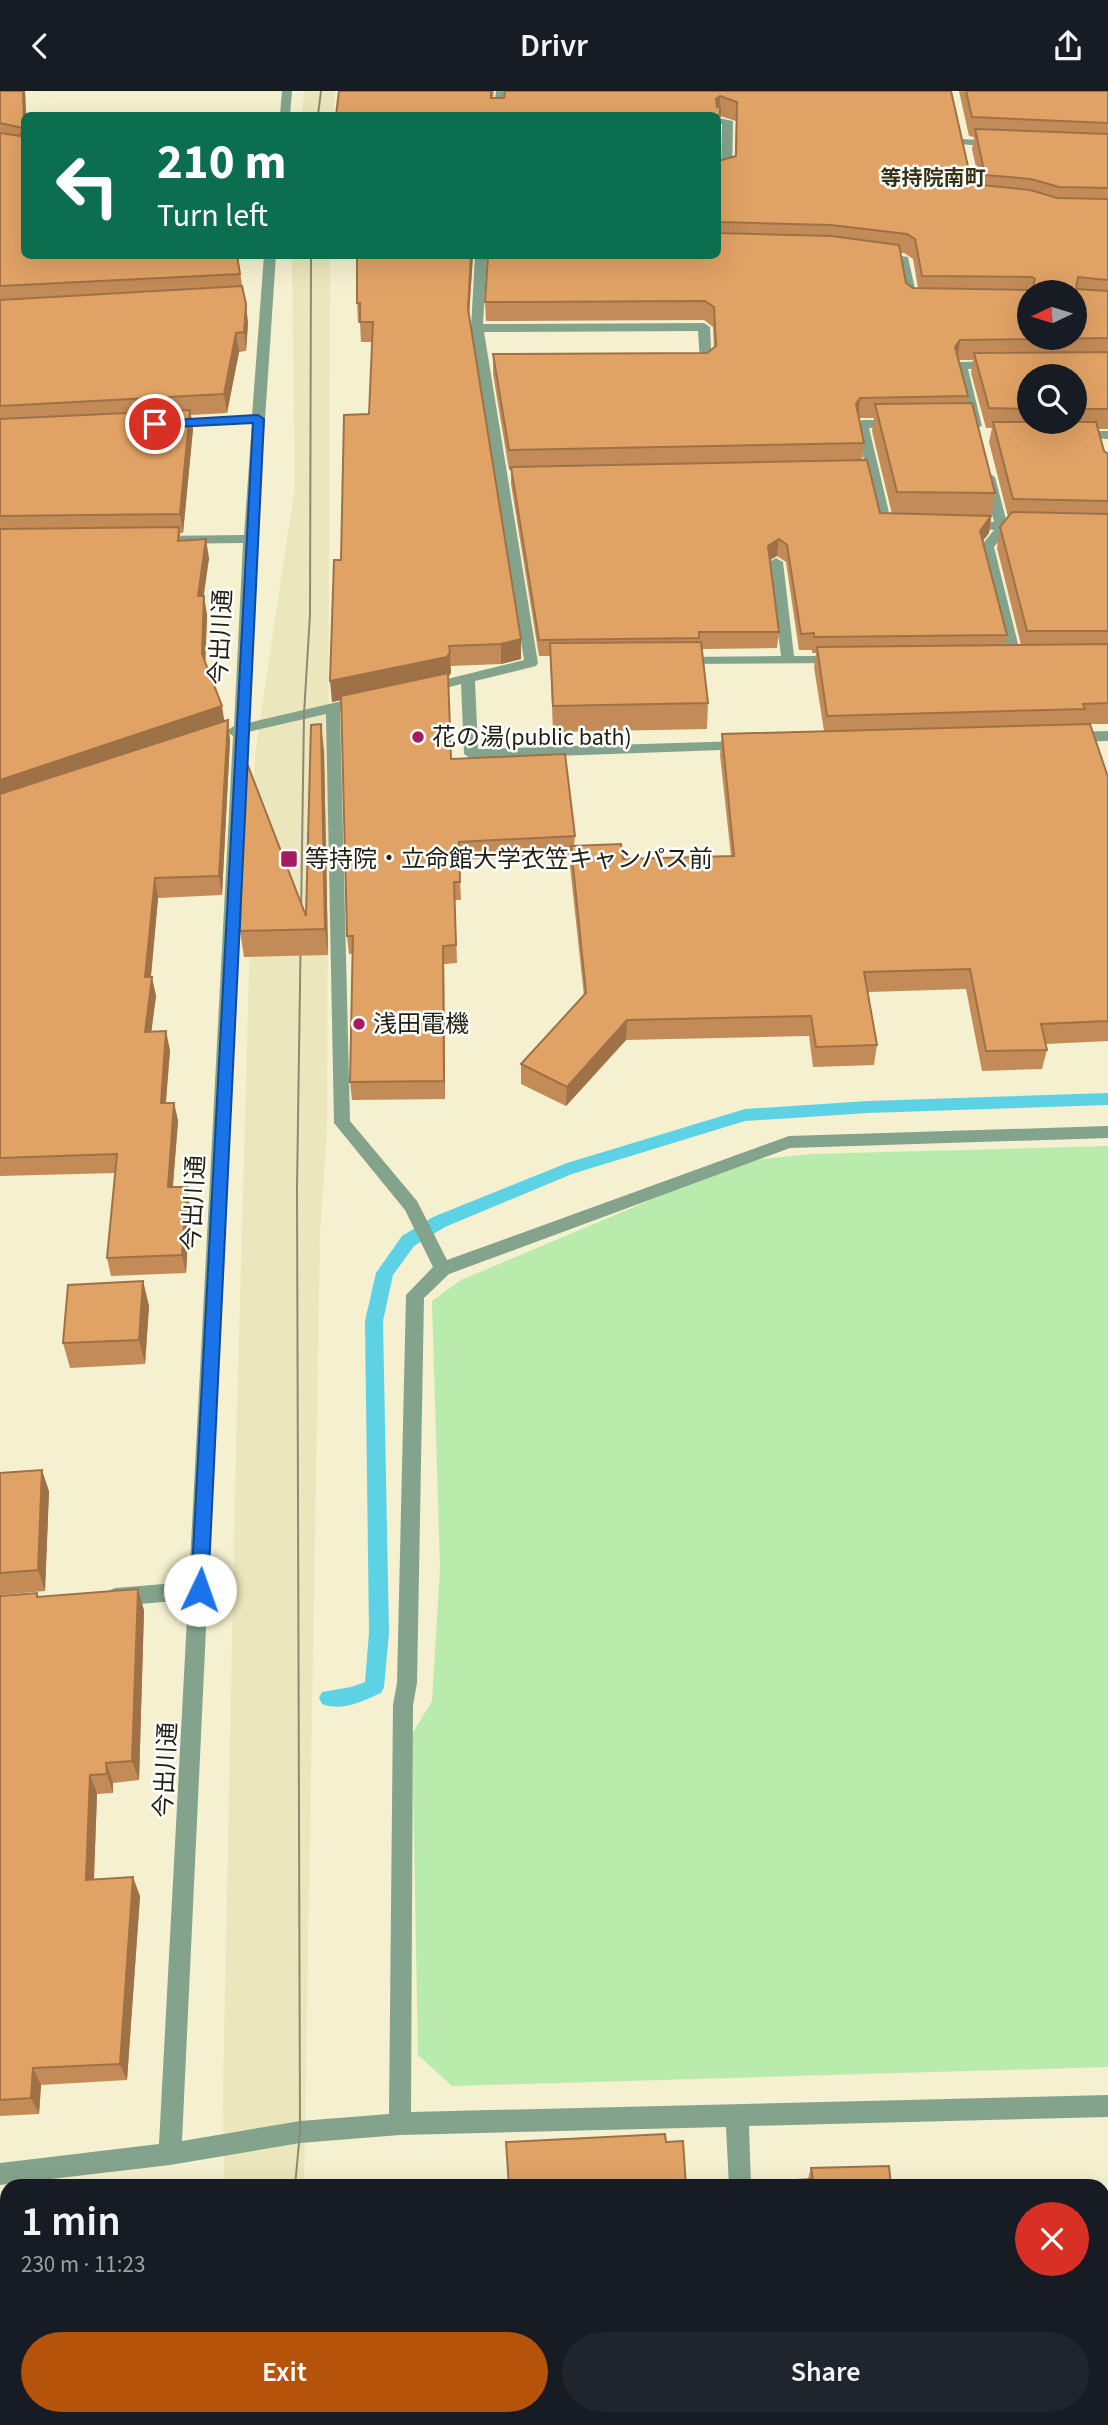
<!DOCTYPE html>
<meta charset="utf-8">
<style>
:root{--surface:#171b24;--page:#20242c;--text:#f1f3f6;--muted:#9ea1a6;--accent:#b45309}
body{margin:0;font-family:"Source Sans 3","Noto Sans JP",sans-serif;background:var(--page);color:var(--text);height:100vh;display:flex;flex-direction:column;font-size:26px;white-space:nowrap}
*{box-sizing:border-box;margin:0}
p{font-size:23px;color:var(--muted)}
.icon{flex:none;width:38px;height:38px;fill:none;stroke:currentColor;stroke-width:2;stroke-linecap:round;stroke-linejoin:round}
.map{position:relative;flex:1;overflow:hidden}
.side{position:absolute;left:0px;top:2088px;width:1110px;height:247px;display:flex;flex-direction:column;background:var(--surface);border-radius:21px 21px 0 0;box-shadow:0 7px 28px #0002}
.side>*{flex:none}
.top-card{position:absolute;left:21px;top:21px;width:700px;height:147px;border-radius:10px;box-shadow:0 7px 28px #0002;background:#0b6e4f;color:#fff;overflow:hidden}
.needle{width:46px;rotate:266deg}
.tools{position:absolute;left:1017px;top:189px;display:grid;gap:14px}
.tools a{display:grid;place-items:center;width:70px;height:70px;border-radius:50%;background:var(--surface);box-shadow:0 7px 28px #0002;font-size:35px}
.pin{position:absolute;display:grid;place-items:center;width:60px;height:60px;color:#fff;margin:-30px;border:4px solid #fff;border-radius:50%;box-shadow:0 2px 7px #0007}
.me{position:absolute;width:77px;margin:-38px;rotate:3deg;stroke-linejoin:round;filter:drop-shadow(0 0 5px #0008)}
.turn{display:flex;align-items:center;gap:24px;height:147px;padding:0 21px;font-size:32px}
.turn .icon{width:91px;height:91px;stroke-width:2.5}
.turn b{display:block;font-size:49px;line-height:60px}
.round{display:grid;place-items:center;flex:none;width:74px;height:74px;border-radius:37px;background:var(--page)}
.overview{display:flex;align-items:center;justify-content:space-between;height:119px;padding:0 21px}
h1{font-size:42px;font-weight:600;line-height:52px}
.action{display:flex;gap:14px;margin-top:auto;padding:14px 21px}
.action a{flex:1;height:80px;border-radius:42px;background:var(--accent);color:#fff;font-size:28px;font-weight:600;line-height:80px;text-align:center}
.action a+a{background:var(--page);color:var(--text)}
header{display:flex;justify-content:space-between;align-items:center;height:91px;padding:0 21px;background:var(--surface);font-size:32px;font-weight:600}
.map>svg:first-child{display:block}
.built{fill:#ece6bd}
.green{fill:#b9ebad}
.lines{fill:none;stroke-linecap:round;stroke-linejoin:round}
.stream{fill:#5dd2e5;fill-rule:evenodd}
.minor{fill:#84a38c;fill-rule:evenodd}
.tram{stroke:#8d8972;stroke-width:2}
.wall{fill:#c28b57;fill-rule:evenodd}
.shaded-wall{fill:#9e7147}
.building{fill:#e1a265;stroke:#9e7147;stroke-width:2;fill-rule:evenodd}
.route{fill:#1a73e8;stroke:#114b97;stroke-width:2}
.poi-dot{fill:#a51a60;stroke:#fff;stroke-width:2.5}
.labels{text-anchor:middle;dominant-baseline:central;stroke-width:5;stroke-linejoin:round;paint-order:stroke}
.far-neighbourhood-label{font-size:21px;font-weight:bold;fill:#363216;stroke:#fff}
.street-label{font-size:24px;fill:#201e11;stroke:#fff}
.poi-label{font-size:24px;fill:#201e11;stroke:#fff;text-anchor:start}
</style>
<header><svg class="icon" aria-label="back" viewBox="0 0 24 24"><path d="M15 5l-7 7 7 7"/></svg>Drivr<svg class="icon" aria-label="share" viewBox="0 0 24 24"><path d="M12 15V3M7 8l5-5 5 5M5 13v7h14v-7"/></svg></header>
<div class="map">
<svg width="1108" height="2334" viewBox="0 0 1108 2334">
<rect width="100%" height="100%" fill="#f5f0cf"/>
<g class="built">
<path d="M304 0H335L333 24H302Z"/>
<path d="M292 165H330L327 1038 320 1143 304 2095H224L223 2003 236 1358 255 663 295 395Z"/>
<path d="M223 2328H300L299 2334H222Z"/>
</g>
<path class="green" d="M1108 1055V1976L452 1995 418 1964 412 1643 432 1610 440 1477 432 1210 461 1189 743 1070 812 1063Z"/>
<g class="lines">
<path class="stream" d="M1108 1002V1014L868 1022 745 1030 572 1083 445 1136 414 1155 393 1184 383 1230 389 1542 384 1596 381 1602C363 1610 342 1621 322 1613L319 1607 322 1601 351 1596 365 1591 369 1542 365 1230 376 1182 402 1145 433 1126 567 1072 745 1018 868 1010Z"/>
<g class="minor">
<path d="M282 0H292L290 24H280Z"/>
<path d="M496 0H506L503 24H493Z"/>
<path d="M718 27 733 30 732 84 718 87V81H721L722 33H718Z"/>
<path d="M962 48 997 50 1002 53 997 56 958 53V49Z"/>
<path d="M880 162 908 166 917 207 923 211 921 214H908L899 171 876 167 874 165Z"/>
<path d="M264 164H276L257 448 248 632 342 610 349 615 340 620 350 1030 417 1110 447 1169 789 1045 1108 1035V1047L790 1057 449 1183 424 1207 417 1592 413 1614 411 2021 1108 2004V2026L749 2035 751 2095H729L726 2036 400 2044 300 2052 170 2074 0 2094V2072L159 2053 188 1509 115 1515 108 1512 105 1506 108 1500 115 1497 189 1491 233 645 226 640 234 635 243 452 157 453 150 449 157 445 244 444 252 332 168 337 162 333 168 329 252 325ZM326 623 334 1032 405 1119 433 1176 406 1204 397 1592 393 1614 389 2023 300 2030 182 2050 248 641Z"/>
<path d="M475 164H487L483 233 704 232 710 236 712 275 706 279 692 275 700 271 698 240 484 241 538 572 536 575 475 590 478 658 744 650 751 655 749 658 471 668 464 663 461 593 424 603 417 598 419 595 524 569 471 237Z"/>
<path d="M996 270 1000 271V277L968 278 982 335 972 338 955 275 961 271Z"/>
<path d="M895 329 899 330V336L869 337 891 430 902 434C897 440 883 440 878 434L856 333 862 329Z"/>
<path d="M1076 340H1108V348L1072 347V341Z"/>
<path d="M989 382 995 386 1007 432 1024 433 1031 437 1024 441 1007 440 994 456 1022 569 1015 573 1008 569 980 456 994 439 968 437 961 433 968 429 994 431 983 386Z"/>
<path d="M776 467 783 471 794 565H839L844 566V572L676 573V567L681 566 781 565 769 471Z"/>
<path d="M1108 640V650L1073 651 1066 646 1073 641Z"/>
<rect x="741" y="2328" width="24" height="6"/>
</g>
<g class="tram">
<path d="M318 24 321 0"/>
<path d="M295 2095 300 2041 297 1097 304 623 310 523 311 164"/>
<path d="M272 2334 273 2328"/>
</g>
</g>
<g class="wall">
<path d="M0 0H25L26 24 24 164H239V175L248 232 246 260 239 261 227 322 191 324 193 338 183 442H180L181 450 209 467 203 505 207 524 205 571 230 649 222 804 158 807 151 886 156 905 151 940 170 959 166 1012H174L178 1030 173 1096 190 1114 186 1182 111 1185 107 1167 115 1082 0 1085Z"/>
<path d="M339 0H494L493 7 951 0 972 93 980 94 972 58 974 46 969 45 959 0H1108V338H1098L1104 360 1108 363V633H1090L1108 686V950L1046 953 1047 959 1042 978 982 980 966 898 868 901 877 954 874 974 813 976 809 945 626 949 566 1015 521 993V973L584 905 570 775 571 764 459 769 461 809H455L457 872 444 873 445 1008 352 1009 350 991 352 863H349L347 845 341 609 332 611 341 469 369 323 372 251H361L360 232H358L357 212 473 164 469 226 521 548V568L501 573 450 575 451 582 448 586 451 668 575 745 574 755 623 768 731 765 720 664 722 643 824 640 814 576 816 562H812V559H799L786 471 777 465 770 469 779 541 777 557 702 558 708 612 707 638 553 641 550 565H539L511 393V379H509L493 283V263L707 262 714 257 713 236 704 229 486 230 485 211 718 70 735 65 736 30 720 25ZM901 162H904L913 168 918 197H913L906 192ZM959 269H973L971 282 986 337H992L989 351 1008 426 1000 436 997 457 1021 554H1005L1007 544 983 450 989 442 995 402 967 313 968 305ZM1029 285H1074V331H1029ZM859 327H874L872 340 892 423 880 422 862 369 864 352Z"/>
<path d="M324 660 328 864 244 866 240 840 306 825Z"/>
<path d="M143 1190 149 1215 145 1273 70 1277 63 1252Z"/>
<path d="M0 1382 49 1400 45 1500 0 1504Z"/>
<path d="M37 1502 39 1506 144 1519 139 1689 113 1692V1702L97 1703 94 1789 140 1805 127 1989 41 1994 39 2023 0 2025V1505Z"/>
<path d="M811 2077 891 2095H794L796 2089 808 2088Z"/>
<path d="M1102 2125 1108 2126V2299H1102Z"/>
<path d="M854 2328H1015L1016 2334H854Z"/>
</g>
<g class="shaded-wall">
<path d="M23 0H25L26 24H24Z"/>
<path d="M720 5 719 24 716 8Z"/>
<path d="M471 164H473L468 237V218Z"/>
<path d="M246 213 248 232 246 260 244 241Z"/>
<path d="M236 242 239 261 227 322 224 303Z"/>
<path d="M960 249 957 269 955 256Z"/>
<path d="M860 307 858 327 856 313Z"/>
<path d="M190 319 193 338 183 442 180 423Z"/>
<path d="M991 425 989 442 977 457 980 440Z"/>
<path d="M206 448 209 467 201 525 198 505Z"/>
<path d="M779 448 777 465 766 471 768 455Z"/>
<path d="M204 505 207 524 205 582 202 563Z"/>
<path d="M521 548V568L501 573V553Z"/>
<path d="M450 561 451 582 448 586 332 611 330 590Z"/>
<path d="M222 615 225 634 0 710V689Z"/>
<path d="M228 629 230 649 222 804 219 785Z"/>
<path d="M321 633 324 660 328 864 325 838Z"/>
<path d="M155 787 158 807 149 905 145 886Z"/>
<path d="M443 855 444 873 445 1008 444 990Z"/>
<path d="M152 886 156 905 149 959 145 941Z"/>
<path d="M627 929 626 949 566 1015 567 996Z"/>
<path d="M166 940 170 959 164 1031 161 1012Z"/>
<path d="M174 1012 178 1030 171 1115 168 1096Z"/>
<path d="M187 1096 190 1114 186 1182 182 1164Z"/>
<path d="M143 1190 149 1215 145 1273 139 1249Z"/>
<path d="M42 1379 49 1400 45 1500 38 1479Z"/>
<path d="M138 1498 144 1519 139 1689 132 1670Z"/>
<path d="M106 1672 113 1692V1702L107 1683Z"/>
<path d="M90 1684 97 1703 93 1808 86 1789Z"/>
<path d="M133 1786 140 1805 127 1989 120 1973Z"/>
<path d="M33 1977 41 1994 39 2023 31 2007Z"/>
</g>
<g class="building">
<path d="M0 0H23L24 30V164H237L240 183 0 195V42L20 45 23 37 0 32Z"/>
<path d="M339 0H491V7H504L505 0H951L972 93 1030 99 1057 107 1108 108V189L1078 186 1076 198 1108 200V247L960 249 955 256 968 305 860 307 856 313 864 352 509 359 493 263 707 262 716 255 714 216 705 210 485 211 488 164H718V137L719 142 831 145 899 154 906 192 913 197 1032 199 1035 188 1032 186 922 185 915 148 907 143 831 134 719 131 718 132V70L736 65 737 11 720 5 716 8 717 16H720L718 68V24H336ZM1029 201H1074V247H1029Z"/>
<path d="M966 0H1108V32L972 26Z"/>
<path d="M975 38 1108 43V97L1059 96 1031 88 985 84Z"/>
<path d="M357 164H471L468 218 521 548 501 553 449 555 450 561 447 566 330 590 334 469H341L344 324 369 323 373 231H360V212H357Z"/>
<path d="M242 195 246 213 244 241 236 242 224 303 0 315V209Z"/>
<path d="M1108 261V318H1074V285H1029V318L989 317 974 262Z"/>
<path d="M972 312 995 402 897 401 875 313Z"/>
<path d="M190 319 180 423 0 425V328Z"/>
<path d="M993 331H1096L1104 360 1108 363V410L1013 408Z"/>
<path d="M867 369 880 422 991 425 980 440 1007 544 814 546V542L801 543 787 454 779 448 768 455 779 541H699V547L539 549 511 376Z"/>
<path d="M1012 421 1108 423V540H1027L1000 436Z"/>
<path d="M179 436 178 450 206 448 198 505H204L202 563 222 615 0 689V438Z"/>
<path d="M701 551 708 612 553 615 550 552Z"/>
<path d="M1108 553V612L1083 613 1085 618 827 625 817 556Z"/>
<path d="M448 582 451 668 565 663 575 745 459 751 460 791H454L456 854 443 855 444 990 350 991 353 845H347L341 605Z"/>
<path d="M228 629 219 785 155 787 145 886H152L145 941 166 940 161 1012H174L168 1096H187L182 1164 107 1167 117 1063 0 1067V703Z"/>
<path d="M321 633 325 838 240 840 245 667 306 825 311 634Z"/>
<path d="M1090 633 1108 686V930L1041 933 1047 959 986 960 970 878 864 881 877 954 816 956 811 925 627 929 567 996 521 973 586 902 571 755 621 753 623 768 734 765 722 643Z"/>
<path d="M143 1190 139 1249 63 1252 68 1194Z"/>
<path d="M42 1379 38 1479 0 1482V1382Z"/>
<path d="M138 1498 132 1670 106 1672 107 1683 90 1684 86 1789 133 1786 120 1973 33 1977 31 2007 0 2009V1505L37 1502V1506Z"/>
<path d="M665 2043 666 2051 683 2050 686 2095H509L506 2051Z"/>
<path d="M889 2075 891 2095H796V2089L813 2088 811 2077Z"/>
<path d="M1102 2125 1108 2126V2286H1102Z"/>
<path d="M419 2328H596V2334H420Z"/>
<path d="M860 2328H1015L1016 2334H861Z"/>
</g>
<path class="route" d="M258 324 264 328 208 1499 200 1507 191 1499 253 332 155 337 149 333 155 330Z"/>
<g class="poi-dot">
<circle cx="418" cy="646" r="7"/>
<rect x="280" y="759" width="18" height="18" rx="3.5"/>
<circle cx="359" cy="933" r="7"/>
</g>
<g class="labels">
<g class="far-neighbourhood-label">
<text x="933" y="87">等持院南町</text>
</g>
<g class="street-label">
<text transform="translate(221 546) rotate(-87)">今出川通</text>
<text transform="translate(194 1112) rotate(-87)">今出川通</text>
<text transform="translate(166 1679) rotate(-87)">今出川通</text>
</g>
<g class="poi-label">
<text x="432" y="646">花の湯(public bath)</text>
<text x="305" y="768">等持院・立命館大学衣笠キャンパス前</text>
<text x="373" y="933">浅田電機</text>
</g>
</g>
</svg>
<div class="tools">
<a><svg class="needle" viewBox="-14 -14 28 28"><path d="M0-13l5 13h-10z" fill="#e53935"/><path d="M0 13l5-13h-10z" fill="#9ea1a6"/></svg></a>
<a><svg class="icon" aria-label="search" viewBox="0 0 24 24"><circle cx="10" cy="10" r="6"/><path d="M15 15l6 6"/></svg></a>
</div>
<div class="pin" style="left:155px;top:333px;background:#d93025"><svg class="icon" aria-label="arrive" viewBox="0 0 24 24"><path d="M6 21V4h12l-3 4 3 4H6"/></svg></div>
<svg class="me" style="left:200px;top:1499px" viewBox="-20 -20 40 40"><circle r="19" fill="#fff"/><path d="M0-13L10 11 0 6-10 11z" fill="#1a73e8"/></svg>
<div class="top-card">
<div class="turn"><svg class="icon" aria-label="left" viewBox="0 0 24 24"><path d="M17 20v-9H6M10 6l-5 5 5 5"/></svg><div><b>210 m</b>Turn left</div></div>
</div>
<section class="side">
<div class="overview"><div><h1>1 min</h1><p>230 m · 11:23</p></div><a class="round" style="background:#d93025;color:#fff"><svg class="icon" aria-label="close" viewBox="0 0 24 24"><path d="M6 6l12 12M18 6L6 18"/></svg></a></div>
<div class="action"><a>Exit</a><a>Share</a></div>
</section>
</div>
